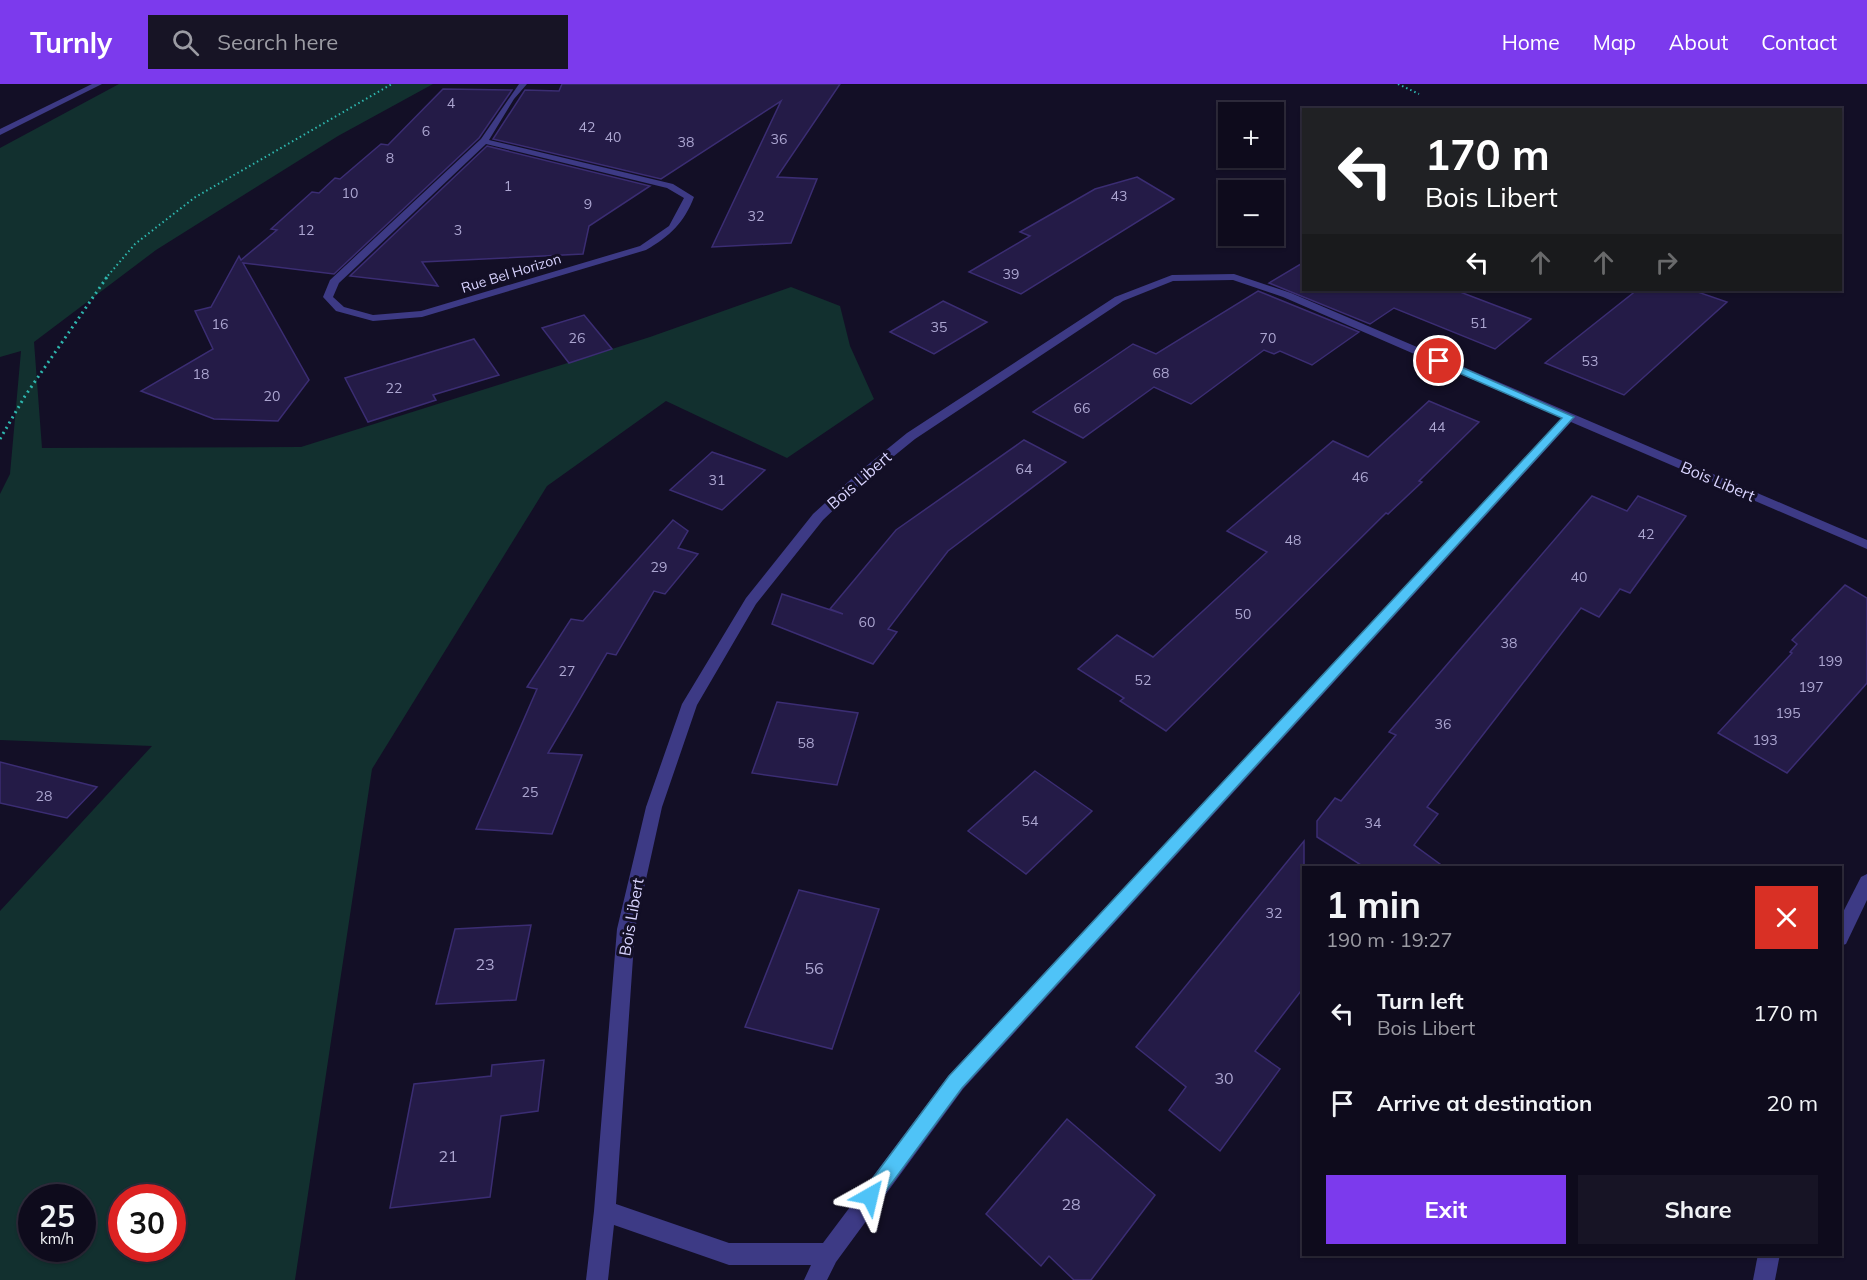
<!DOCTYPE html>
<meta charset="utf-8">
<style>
:root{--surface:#0e0b1c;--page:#171425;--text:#f1f3f6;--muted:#9b9ba3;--line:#2e2b3b;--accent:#7c3aed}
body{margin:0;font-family:Mulish,sans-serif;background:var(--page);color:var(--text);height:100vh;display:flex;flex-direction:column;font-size:22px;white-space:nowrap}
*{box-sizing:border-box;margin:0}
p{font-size:20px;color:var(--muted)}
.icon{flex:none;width:33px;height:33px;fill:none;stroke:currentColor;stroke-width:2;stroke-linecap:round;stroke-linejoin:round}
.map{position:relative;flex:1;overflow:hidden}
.drawer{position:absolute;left:1302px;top:782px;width:540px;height:390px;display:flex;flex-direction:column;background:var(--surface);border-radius:0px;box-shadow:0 2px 4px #0004,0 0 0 2px var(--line)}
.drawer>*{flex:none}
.banner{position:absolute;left:1302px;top:24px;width:540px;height:183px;border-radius:0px;box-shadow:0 2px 4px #0004,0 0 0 2px var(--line);background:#202124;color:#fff;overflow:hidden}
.buttons{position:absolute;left:1218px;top:18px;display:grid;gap:12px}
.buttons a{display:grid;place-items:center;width:66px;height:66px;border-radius:0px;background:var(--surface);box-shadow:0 2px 4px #0004,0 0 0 2px var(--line);font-size:30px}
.speed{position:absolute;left:18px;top:1100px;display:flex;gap:12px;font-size:30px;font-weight:700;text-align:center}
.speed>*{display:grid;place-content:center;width:78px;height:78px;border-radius:50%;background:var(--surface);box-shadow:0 2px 4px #0004,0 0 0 2px var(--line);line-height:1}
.speed small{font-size:15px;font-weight:400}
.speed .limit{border:9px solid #d22;background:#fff;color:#111}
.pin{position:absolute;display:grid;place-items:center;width:51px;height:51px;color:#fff;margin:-26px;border:3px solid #fff;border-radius:50%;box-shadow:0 2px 6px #0007}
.me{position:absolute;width:66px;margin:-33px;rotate:37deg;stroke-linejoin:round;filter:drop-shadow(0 0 4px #0008)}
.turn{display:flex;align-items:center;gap:21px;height:126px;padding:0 24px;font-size:27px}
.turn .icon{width:78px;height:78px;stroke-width:2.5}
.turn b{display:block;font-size:42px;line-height:51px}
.lanes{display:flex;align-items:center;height:57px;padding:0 24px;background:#0003;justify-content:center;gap:30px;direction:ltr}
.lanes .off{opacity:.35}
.round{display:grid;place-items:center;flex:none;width:63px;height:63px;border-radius:0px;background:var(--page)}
.head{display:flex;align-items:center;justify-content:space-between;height:102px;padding:0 24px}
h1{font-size:36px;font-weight:700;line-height:45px}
.action{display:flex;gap:12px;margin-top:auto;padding:12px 24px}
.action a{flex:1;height:69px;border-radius:0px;background:var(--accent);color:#fff;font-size:24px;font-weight:700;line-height:69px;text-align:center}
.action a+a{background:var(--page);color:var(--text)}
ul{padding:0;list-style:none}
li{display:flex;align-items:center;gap:18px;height:90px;padding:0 24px}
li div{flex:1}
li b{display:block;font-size:22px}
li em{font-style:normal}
header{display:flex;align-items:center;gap:36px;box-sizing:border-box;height:84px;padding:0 30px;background:var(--accent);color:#fff}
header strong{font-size:28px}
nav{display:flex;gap:33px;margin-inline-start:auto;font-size:21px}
.search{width:420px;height:54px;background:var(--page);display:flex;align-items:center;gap:15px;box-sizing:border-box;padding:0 21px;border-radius:0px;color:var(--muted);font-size:22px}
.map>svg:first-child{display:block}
.green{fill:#12302f;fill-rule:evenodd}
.building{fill:#241b47;stroke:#3b2d73;stroke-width:1.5}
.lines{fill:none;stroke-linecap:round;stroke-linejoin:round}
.path-far1{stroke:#2fb8b0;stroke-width:2;stroke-dasharray:1.5 3;stroke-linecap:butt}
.path{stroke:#2fb8b0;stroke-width:3;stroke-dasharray:2 4;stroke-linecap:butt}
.minor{fill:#3d3a85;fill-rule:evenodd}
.route{fill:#4fc3f7;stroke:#337fa1;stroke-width:1.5}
.labels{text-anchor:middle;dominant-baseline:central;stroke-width:6;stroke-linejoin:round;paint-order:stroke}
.number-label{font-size:14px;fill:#aca6d1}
.far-street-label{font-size:14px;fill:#d9d4ff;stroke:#130f26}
.street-label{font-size:16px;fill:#d9d4ff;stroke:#130f26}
.near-number-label{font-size:16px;fill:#aca6d1}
</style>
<header>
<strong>Turnly</strong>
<div class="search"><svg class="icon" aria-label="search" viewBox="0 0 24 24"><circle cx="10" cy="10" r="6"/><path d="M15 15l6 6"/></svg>Search here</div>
<nav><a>Home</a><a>Map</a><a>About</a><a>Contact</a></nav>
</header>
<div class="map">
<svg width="1867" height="1196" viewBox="0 0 1867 1196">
<rect width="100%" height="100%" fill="#130f26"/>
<path class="green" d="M119 0H433L338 52 156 166 34 258 42 364 301 363 650 253 791 203 840 222 850 262 874 315 787 374 666 317 547 402 372 685 295 1196H0V827L152 662 0 656V410L10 390 21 267 0 273V64ZM32 1113H82V1164H32ZM122 1113H172V1164H122Z"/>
<g class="building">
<path d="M562 0H840L777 93 817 95 791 159 712 163 781 17 661 95 493 55 525 6 559 7Z"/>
<path d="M443 5 512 6 479 54 334 190 243 179 309 296 278 337 214 335 141 307 213 265 195 227 211 223 239 172 241 176 277 146 271 145 312 108 319 109 335 94 340 95 381 60 388 61Z"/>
<path d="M487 62 650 102 589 142 583 170 422 178 438 202 350 192Z"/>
<path d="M1137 93 1174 115 1021 210 969 188 1030 152 1020 148 1095 105Z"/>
<path d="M1304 178V206H1455L1531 235 1495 265 1394 224 1370 240 1269 199Z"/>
<path d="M1637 206H1692L1727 218 1624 311 1545 279Z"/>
<path d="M1258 207 1359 248 1312 281 1280 267 1274 270 1264 266 1191 320 1154 303 1083 354 1033 328 1133 260 1156 270Z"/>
<path d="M943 217 987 238 934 270 890 248Z"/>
<path d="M584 231 612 265 569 279 542 244Z"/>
<path d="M474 255 499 291 433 311 436 316 368 338 345 294Z"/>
<path d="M1429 317 1479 338 1419 397 1422 398 1388 430 1386 429 1166 647 1120 617 1124 614 1078 585 1117 551 1153 573 1267 468 1227 447 1333 357 1368 373Z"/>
<path d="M1024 356 1066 378 948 467 888 545 897 548 873 580 772 540 782 510 843 530 830 525 896 446Z"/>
<path d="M712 368 765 386 722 426 670 406Z"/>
<path d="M1592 412 1627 427 1638 412 1686 432 1630 509 1620 505 1599 533 1581 524 1427 723 1438 730 1414 761 1444 783H1364L1317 753V737L1335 714 1341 717 1396 651 1389 648Z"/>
<path d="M673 436 688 447 678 464 698 470 665 510 654 507 616 571 607 569 548 669 582 671 552 750 476 745 537 605 527 603 571 535 583 537Z"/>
<path d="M1845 501 1867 514V599L1787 689 1718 649 1792 569 1790 568 1797 560 1792 556Z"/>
<path d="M777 618 858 629 837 701 752 689Z"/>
<path d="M0 678 97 703 67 734 0 719Z"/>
<path d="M1035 687 1092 727 1026 790 968 747Z"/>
<path d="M1304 757V903L1255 967 1280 985 1220 1067 1169 1026 1186 1003 1136 963Z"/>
<path d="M799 806 879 825 832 965 745 943Z"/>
<path d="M531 841 516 916 436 920 455 845Z"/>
<path d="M544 976 538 1027 501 1032 490 1113 390 1124 414 1000 491 992 492 981Z"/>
<path d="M1067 1035 1155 1111 1091 1196H1074L1049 1172 1041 1182 986 1130Z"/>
</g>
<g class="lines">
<g class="path-far1">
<path d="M1398 0 1419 10"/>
<path d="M105 195 135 160 194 114 392 0"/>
</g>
<path class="path" d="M0 355 25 312 107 193"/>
<g class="minor">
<path d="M92 0H102L0 51V45Z"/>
<path d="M519 0H527L514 15 489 56 673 100 694 113C684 139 670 152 646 166L422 233 373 237 336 227 323 213 330 196 481 55ZM486 60 667 104 684 114 669 142 640 162 421 227 373 231 344 223 333 213 339 199Z"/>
<path d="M1234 190 1291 209 1867 456V465L1571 338 963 1005 836 1178 827 1196H804L811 1181H729L614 1141 608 1196H586L594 1127 617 845 646 723 682 620 746 514 813 430 859 388 907 349 1115 213 1172 191ZM1233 196 1283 213 1562 334 949 991 823 1159H729L616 1120 635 845 662 723 697 621 756 520 823 436 867 394 915 355 1123 217 1173 197Z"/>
<path d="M1867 790V816L1846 860 1840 862V834L1861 793Z"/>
<path d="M1758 1170H1780L1775 1196H1753Z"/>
</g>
</g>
<path class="route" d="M1436 275H1443L1574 333 962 1004 877 1119 870 1122 864 1119 861 1112 864 1106 949 992 1562 334 1436 279Z"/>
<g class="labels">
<g class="number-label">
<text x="451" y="19">4</text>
<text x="587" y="43">42</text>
<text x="426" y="47">6</text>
<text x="613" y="53">40</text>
<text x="779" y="55">36</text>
<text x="686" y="58">38</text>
<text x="390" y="74">8</text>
<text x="508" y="102">1</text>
<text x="350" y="109">10</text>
<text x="1119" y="112">43</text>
<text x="588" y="120">9</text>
<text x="756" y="132">32</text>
<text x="306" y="146">12</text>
<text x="458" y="146">3</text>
<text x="1011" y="190">39</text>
<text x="1479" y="239">51</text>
<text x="220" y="240">16</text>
<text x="939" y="243">35</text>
<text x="577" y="254">26</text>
<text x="1268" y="254">70</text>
<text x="1590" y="277">53</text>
<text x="1161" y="289">68</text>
<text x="201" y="290">18</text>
<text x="394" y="304">22</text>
<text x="272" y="312">20</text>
<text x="1082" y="324">66</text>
<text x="1437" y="343">44</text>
<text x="1024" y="385">64</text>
<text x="1360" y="393">46</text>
<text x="717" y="396">31</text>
<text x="1646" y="450">42</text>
<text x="1293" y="456">48</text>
<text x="659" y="483">29</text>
<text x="1579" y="493">40</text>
<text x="1243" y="530">50</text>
<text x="867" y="538">60</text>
<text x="1509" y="559">38</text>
<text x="1830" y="577">199</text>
<text x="567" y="587">27</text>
<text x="1143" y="596">52</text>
<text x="1811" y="603">197</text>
<text x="1788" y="629">195</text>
<text x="1443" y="640">36</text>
<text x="1765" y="656">193</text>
<text x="806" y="659">58</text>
<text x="530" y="708">25</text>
<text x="44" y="712">28</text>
<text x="1030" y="737">54</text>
<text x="1373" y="739">34</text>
<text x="1274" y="829">32</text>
</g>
<g class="far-street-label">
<text transform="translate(511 189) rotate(-17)">Rue Bel Horizon</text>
</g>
<g class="street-label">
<text transform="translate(859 396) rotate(-41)">Bois Libert</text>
<text transform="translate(1718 397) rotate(23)">Bois Libert</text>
<text transform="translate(631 833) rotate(-80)">Bois Libert</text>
</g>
<g class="near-number-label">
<text x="485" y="880">23</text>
<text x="814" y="884">56</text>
<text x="1224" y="994">30</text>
<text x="448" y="1072">21</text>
<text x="1071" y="1120">28</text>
</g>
</g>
</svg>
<div class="buttons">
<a>+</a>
<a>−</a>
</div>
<div class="speed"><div>25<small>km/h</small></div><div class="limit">30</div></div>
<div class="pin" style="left:1439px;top:277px;background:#d93025"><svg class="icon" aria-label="arrive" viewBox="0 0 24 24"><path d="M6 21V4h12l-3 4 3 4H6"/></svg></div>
<svg class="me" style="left:870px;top:1112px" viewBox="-20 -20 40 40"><path d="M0-17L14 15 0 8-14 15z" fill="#4fc3f7" stroke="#fff" stroke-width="4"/></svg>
<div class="banner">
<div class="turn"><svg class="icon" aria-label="left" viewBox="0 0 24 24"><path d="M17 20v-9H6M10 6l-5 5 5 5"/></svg><div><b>170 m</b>Bois Libert</div></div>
<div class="lanes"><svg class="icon" aria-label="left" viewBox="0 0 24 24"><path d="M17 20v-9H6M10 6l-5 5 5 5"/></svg><svg class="icon off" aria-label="ahead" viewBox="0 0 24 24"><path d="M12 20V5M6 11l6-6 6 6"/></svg><svg class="icon off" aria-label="ahead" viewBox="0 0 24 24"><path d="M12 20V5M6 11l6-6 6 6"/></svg><svg class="icon off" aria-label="right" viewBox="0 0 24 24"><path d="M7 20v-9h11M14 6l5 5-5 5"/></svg></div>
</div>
<section class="drawer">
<div class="head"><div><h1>1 min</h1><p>190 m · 19:27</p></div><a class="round" style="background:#d93025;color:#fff"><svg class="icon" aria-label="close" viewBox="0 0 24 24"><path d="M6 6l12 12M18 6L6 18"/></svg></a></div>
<ul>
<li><svg class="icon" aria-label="left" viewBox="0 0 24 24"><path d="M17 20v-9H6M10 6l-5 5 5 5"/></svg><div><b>Turn left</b><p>Bois Libert</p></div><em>170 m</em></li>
<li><svg class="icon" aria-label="arrive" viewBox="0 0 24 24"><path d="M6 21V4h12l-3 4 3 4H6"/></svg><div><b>Arrive at destination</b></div><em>20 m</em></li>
</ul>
<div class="action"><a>Exit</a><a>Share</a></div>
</section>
</div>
